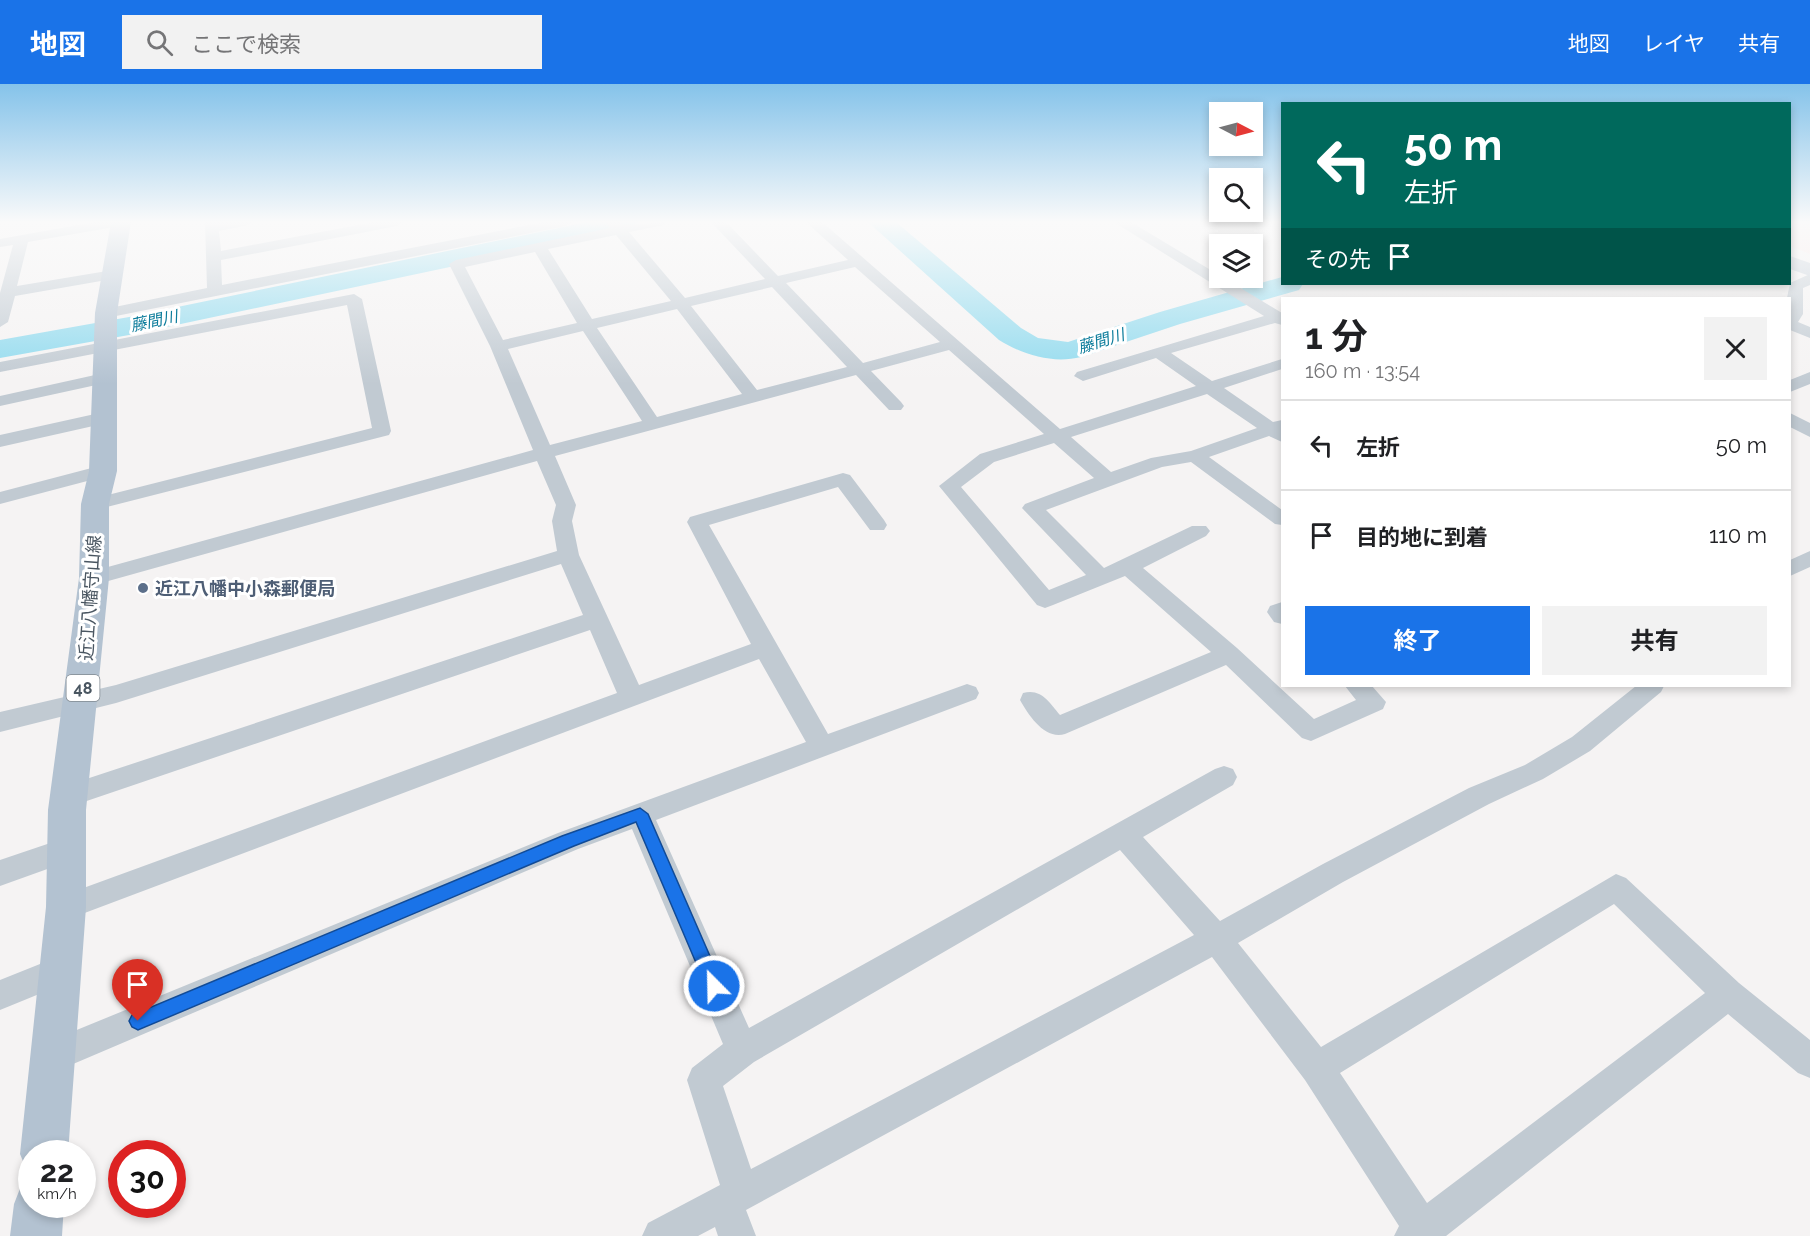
<!DOCTYPE html>
<html lang="ja">
<meta charset="utf-8">
<style>
:root{--surface:#fff;--page:#f2f2f2;--text:#202124;--muted:#757577;--line:#e0e0e0;--accent:#1a73e8}
body{margin:0;font-family:Raleway,"Noto Sans JP",sans-serif;background:var(--page);color:var(--text);height:100vh;display:flex;flex-direction:column;font-size:22px;white-space:nowrap}
*{box-sizing:border-box;margin:0}
p{font-size:20px;color:var(--muted)}
.icon{flex:none;width:33px;height:33px;fill:none;stroke:currentColor;stroke-width:2;stroke-linecap:round;stroke-linejoin:round}
.map{position:relative;flex:1;overflow:hidden}
.details{position:absolute;left:1281px;top:213px;width:510px;height:390px;display:flex;flex-direction:column;background:var(--surface);border-radius:0px;box-shadow:0 3px 9px #0003}
.details>*{flex:none}
.banner{position:absolute;left:1281px;top:18px;width:510px;height:183px;border-radius:0px;box-shadow:0 3px 9px #0003;background:#00695c;color:#fff;overflow:hidden}
.needle{width:39px;rotate:96deg}
.buttons{position:absolute;left:1209px;top:18px;display:grid;gap:12px}
.buttons a{display:grid;place-items:center;width:54px;height:54px;border-radius:0px;background:var(--surface);box-shadow:0 3px 9px #0003;font-size:30px}
.speed{position:absolute;left:18px;top:1056px;display:flex;gap:12px;font-size:30px;font-weight:700;text-align:center}
.speed>*{display:grid;place-content:center;width:78px;height:78px;border-radius:50%;background:var(--surface);box-shadow:0 3px 9px #0003;line-height:1}
.speed small{font-size:15px;font-weight:400}
.speed .limit{border:9px solid #d22;background:#fff;color:#111}
.pin{position:absolute;display:grid;place-items:center;width:51px;height:51px;color:#fff;margin:-62px -26px;border-radius:50% 50% 50% 0;rotate:-45deg;box-shadow:0 0 6px #0007}
.pin .icon{rotate:45deg}
.me{position:absolute;width:66px;margin:-33px;rotate:337deg;stroke-linejoin:round;filter:drop-shadow(0 0 4px #0008)}
.turn{display:flex;align-items:center;gap:21px;height:126px;padding:0 24px;font-size:27px}
.turn .icon{width:78px;height:78px;stroke-width:2.5}
.turn b{display:block;font-size:42px;line-height:51px}
.then{display:flex;align-items:center;height:57px;padding:0 24px;background:#0003;gap:12px;font-size:22px}
.round{display:grid;place-items:center;flex:none;width:63px;height:63px;border-radius:0px;background:var(--page)}
.head{display:flex;align-items:center;justify-content:space-between;height:102px;padding:0 24px}
h1{font-size:36px;font-weight:700;line-height:45px}
.action{display:flex;gap:12px;margin-top:auto;padding:12px 24px}
.action a{flex:1;height:69px;border-radius:0px;background:var(--accent);color:#fff;font-size:24px;font-weight:700;line-height:69px;text-align:center}
.action a+a{background:var(--page);color:var(--text)}
ul{padding:0;list-style:none}
li{display:flex;align-items:center;gap:18px;height:90px;padding:0 24px;border-top:2px solid var(--line)}
li div{flex:1}
li b{display:block;font-size:22px}
li em{font-style:normal}
header{display:flex;align-items:center;gap:36px;box-sizing:border-box;height:84px;padding:0 30px;background:var(--accent);color:#fff}
header strong{font-size:28px}
nav{display:flex;gap:33px;margin-inline-start:auto;font-size:21px}
.search{width:420px;height:54px;background:var(--page);display:flex;align-items:center;gap:15px;box-sizing:border-box;padding:0 21px;border-radius:0px;color:var(--muted);font-size:22px}
.map>svg:first-child{display:block}
.medical{fill:#fce8e6}
.lines{fill:none;stroke-linecap:round;stroke-linejoin:round}
.river{fill:#90daee;fill-rule:evenodd}
.street{fill:#c1cad2;fill-rule:evenodd}
.secondary{fill:#c1cbd6;fill-rule:evenodd}
.primary{fill:#b3c2d1;fill-rule:evenodd}
.route{fill:#1a73e8;stroke:#114b97;stroke-width:1.5}
.service-dot{fill:#5c6f8a;stroke:#fff;stroke-width:2}
.labels{text-anchor:middle;dominant-baseline:central;stroke-width:6;stroke-linejoin:round;paint-order:stroke}
.far-water-label{font-size:16px;font-style:italic;fill:#0c7c9b;stroke:#fff}
.shield{fill:#fff;stroke:#808990;stroke-width:1.5}
.shield-label{font-size:16px;font-weight:bold;fill:#4a5661}
.service-label{font-size:18px;font-weight:bold;fill:#4e5e75;stroke:#fff;text-anchor:start}
.street-label{font-size:18px;fill:#4a5661;stroke:#fff}
</style>
<header>
<strong>地図</strong>
<div class="search"><svg class="icon" aria-label="search" viewBox="0 0 24 24"><circle cx="10" cy="10" r="6"/><path d="M15 15l6 6"/></svg>ここで検索</div>
<nav><a>地図</a><a>レイヤ</a><a>共有</a></nav>
</header>
<div class="map">
<svg width="1810" height="1152" viewBox="0 0 1810 1152">
<rect width="100%" height="100%" fill="#f5f3f3"/>
<path class="medical" d="M1790 138H1810V170L1790 162Z"/>
<g class="lines">
<g class="river">
<path d="M587 138H637L634 143 625 146 129 251 0 274V256L129 233Z"/>
<path d="M868 138H896L1021 244 1038 254 1068 258 1160 228 1282 193V200H1303L1299 206 1180 240 1081 273C1053 280 1023 271 999 256Z"/>
</g>
<g class="street">
<path d="M95 138H127L120 142 28 158 17 202 113 186 118 188 121 191 118 194 15 212 8 238 0 243V209L13 161 0 163V155Z"/>
<path d="M205 138H251L249 141 219 147 221 167 374 138H404L397 142 221 176 222 201 544 138H573L566 142 106 234 100 232 98 229 100 226 207 204Z"/>
<path d="M606 138H621L623 141 666 138 664 141 629 148 685 214 765 195 711 138H726L778 192 848 176 806 138H822L1060 345 1196 302 1156 274 1083 297 1074 292 1077 288 1264 232 1114 138H1131L1282 229V241L1275 239 1171 269 1212 297 1282 275V285L1224 304 1273 338 1282 336V358L1269 352 1209 373 1282 426V441L1275 440 1191 378 1162 383 1046 426 1104 484 1192 442H1206L1210 447 1206 452 1143 484 1237 564 1314 635 1356 616 1345 602H1372L1386 618 1383 625 1311 657 1302 654 1226 581 1065 650C1045 656 1029 632 1020 616L1023 609C1041 604 1049 618 1060 631L1211 568 1125 492 1053 521 1045 524 1037 521 939 402 980 370 1044 350 949 266 871 287 901 318 904 322 901 326H889L856 291 555 372 576 421 572 437 579 471 639 601 751 560 687 438 690 433 843 389 850 391 884 436 887 441 884 446H870L838 403 709 441 828 650 967 600 976 603 979 609 976 615 656 736 749 944 1215 685 1224 682 1233 685 1237 693 1233 701 1143 753 1220 837 1323 780 1469 704 1525 681 1572 653 1636 602H1664L1661 608 1590 667 1543 695 1489 720 1343 798 1238 859 1321 963 1616 790 1626 794 1739 899 1810 956V994L1798 989 1728 930 1446 1152H1394L1399 1142 1305 996 1212 873 746 1126 756 1152H718L715 1143 698 1152H642L648 1139 720 1101 687 996 692 984 723 960 632 745 578 765 52 989 40 985 35 973 40 961 558 749 806 658 759 575 66 836 56 832 51 823 56 814 617 609 590 546 69 723 59 720 55 712 59 704 583 531 561 480 116 619 0 648V628L116 601 557 467 552 437 556 421 537 377 94 501 86 499 83 494 86 489 533 366 490 262 449 180 456 176 610 144ZM616 151 671 217 592 235 548 165ZM535 168 577 239 503 256 465 183ZM855 183 940 258 863 279 786 199ZM772 203 847 283 757 306 691 222ZM677 225 742 310 657 333 597 244ZM583 247 642 337 550 361 508 265ZM1207 310 1257 344 1191 367 1151 374 1111 388 1071 353ZM1054 359 1094 394 1025 420 1022 424 1086 491 1049 506 961 403 994 378ZM1120 766 1194 851 751 1085 723 1002 754 978ZM1614 820 1705 909 1427 1119 1340 989Z"/>
<path d="M1810 190V201L1803 204V230L1798 238 1810 243V254L1790 246V214H1787L1790 199Z"/>
<path d="M354 210 362 215 391 347 389 351 95 426 88 424 85 420 88 416 372 344 347 221 0 288V278Z"/>
<path d="M1810 288V300L1790 308V296Z"/>
<path d="M104 289 113 294 110 298 0 322V312Z"/>
<path d="M104 328 113 334 111 338 0 363V351Z"/>
<path d="M1790 329 1810 339V353L1790 343Z"/>
<path d="M103 381 113 387 110 391 0 420V408Z"/>
<path d="M1810 467V483L1790 492V476Z"/>
<path d="M1282 518V540L1274 538 1267 528 1270 522Z"/>
<path d="M68 753 78 756 82 765 78 774 0 802V776Z"/>
<path d="M60 872 71 877 76 887 71 897 0 926V896Z"/>
</g>
<path class="secondary" d="M1790 172 1810 179V192L1790 185Z"/>
<g class="primary">
<path d="M111 138H131L117 229V387L109 420V494L86 726V823L68 1070H32V1089L27 1087 20 1070 46 823 48 726 79 494 81 420 89 387 95 229Z"/>
<path d="M32 1098V1120H64L62 1152H10L14 1120 21 1102Z"/>
</g>
</g>
<linearGradient id="sky" x2="0" y2="1"><stop stop-color="#85c3ea"/><stop offset="0.46" stop-color="#fafafa"/><stop offset="1" stop-color="#fafafa" stop-opacity="0"/></linearGradient>
<rect width="1810" height="300" fill="url(#sky)"/>
<path class="route" d="M640 724 648 730 723 902 720 907 714 910 708 907 636 738 574 762 138 946 132 943 129 937 132 931 562 752Z"/>
<circle class="service-dot" cx="143" cy="504" r="6"/>
<g class="labels">
<g class="far-water-label">
<text transform="translate(154 237) rotate(-12)">藤間川</text>
<text transform="translate(1101 257) rotate(-17)">藤間川</text>
</g>
<rect class="shield" x="66.5" y="591" width="33" height="26" rx="4.5"/>
<g class="shield-label">
<text x="83" y="604">48</text>
</g>
<g class="service-label">
<text x="155" y="504">近江八幡中小森郵便局</text>
</g>
<g class="street-label">
<text transform="translate(90 514) rotate(-86)">近江八幡守山線</text>
</g>
</g>
</svg>
<div class="buttons">
<a><svg class="needle" viewBox="-14 -14 28 28"><path d="M0-13l5 13h-10z" fill="#e53935"/><path d="M0 13l5-13h-10z" fill="#757577"/></svg></a>
<a><svg class="icon" aria-label="search" viewBox="0 0 24 24"><circle cx="10" cy="10" r="6"/><path d="M15 15l6 6"/></svg></a>
<a><svg class="icon" aria-label="layers" viewBox="0 0 24 24"><path d="M12 4l9 5-9 5-9-5zM3 14l9 5 9-5"/></svg></a>
</div>
<div class="speed"><div>22<small>km/h</small></div><div class="limit">30</div></div>
<div class="pin" style="left:138px;top:937px;background:#d93025"><svg class="icon" aria-label="arrive" viewBox="0 0 24 24"><path d="M6 21V4h12l-3 4 3 4H6"/></svg></div>
<svg class="me" style="left:714px;top:902px" viewBox="-20 -20 40 40"><circle r="17" fill="#1a73e8" stroke="#fff" stroke-width="3"/><path d="M0-11L8 9 0 5-8 9z" fill="#fff"/></svg>
<div class="banner">
<div class="turn"><svg class="icon" aria-label="left" viewBox="0 0 24 24"><path d="M17 20v-9H6M10 6l-5 5 5 5"/></svg><div><b>50 m</b>左折</div></div>
<div class="then">その先<svg class="icon" aria-label="arrive" viewBox="0 0 24 24"><path d="M6 21V4h12l-3 4 3 4H6"/></svg></div>
</div>
<section class="details">
<div class="head"><div><h1>1 分</h1><p>160 m · 13:54</p></div><a class="round"><svg class="icon" aria-label="close" viewBox="0 0 24 24"><path d="M6 6l12 12M18 6L6 18"/></svg></a></div>
<ul>
<li><svg class="icon" aria-label="left" viewBox="0 0 24 24"><path d="M17 20v-9H6M10 6l-5 5 5 5"/></svg><div><b>左折</b></div><em>50 m</em></li>
<li><svg class="icon" aria-label="arrive" viewBox="0 0 24 24"><path d="M6 21V4h12l-3 4 3 4H6"/></svg><div><b>目的地に到着</b></div><em>110 m</em></li>
</ul>
<div class="action"><a>終了</a><a>共有</a></div>
</section>
</div>
